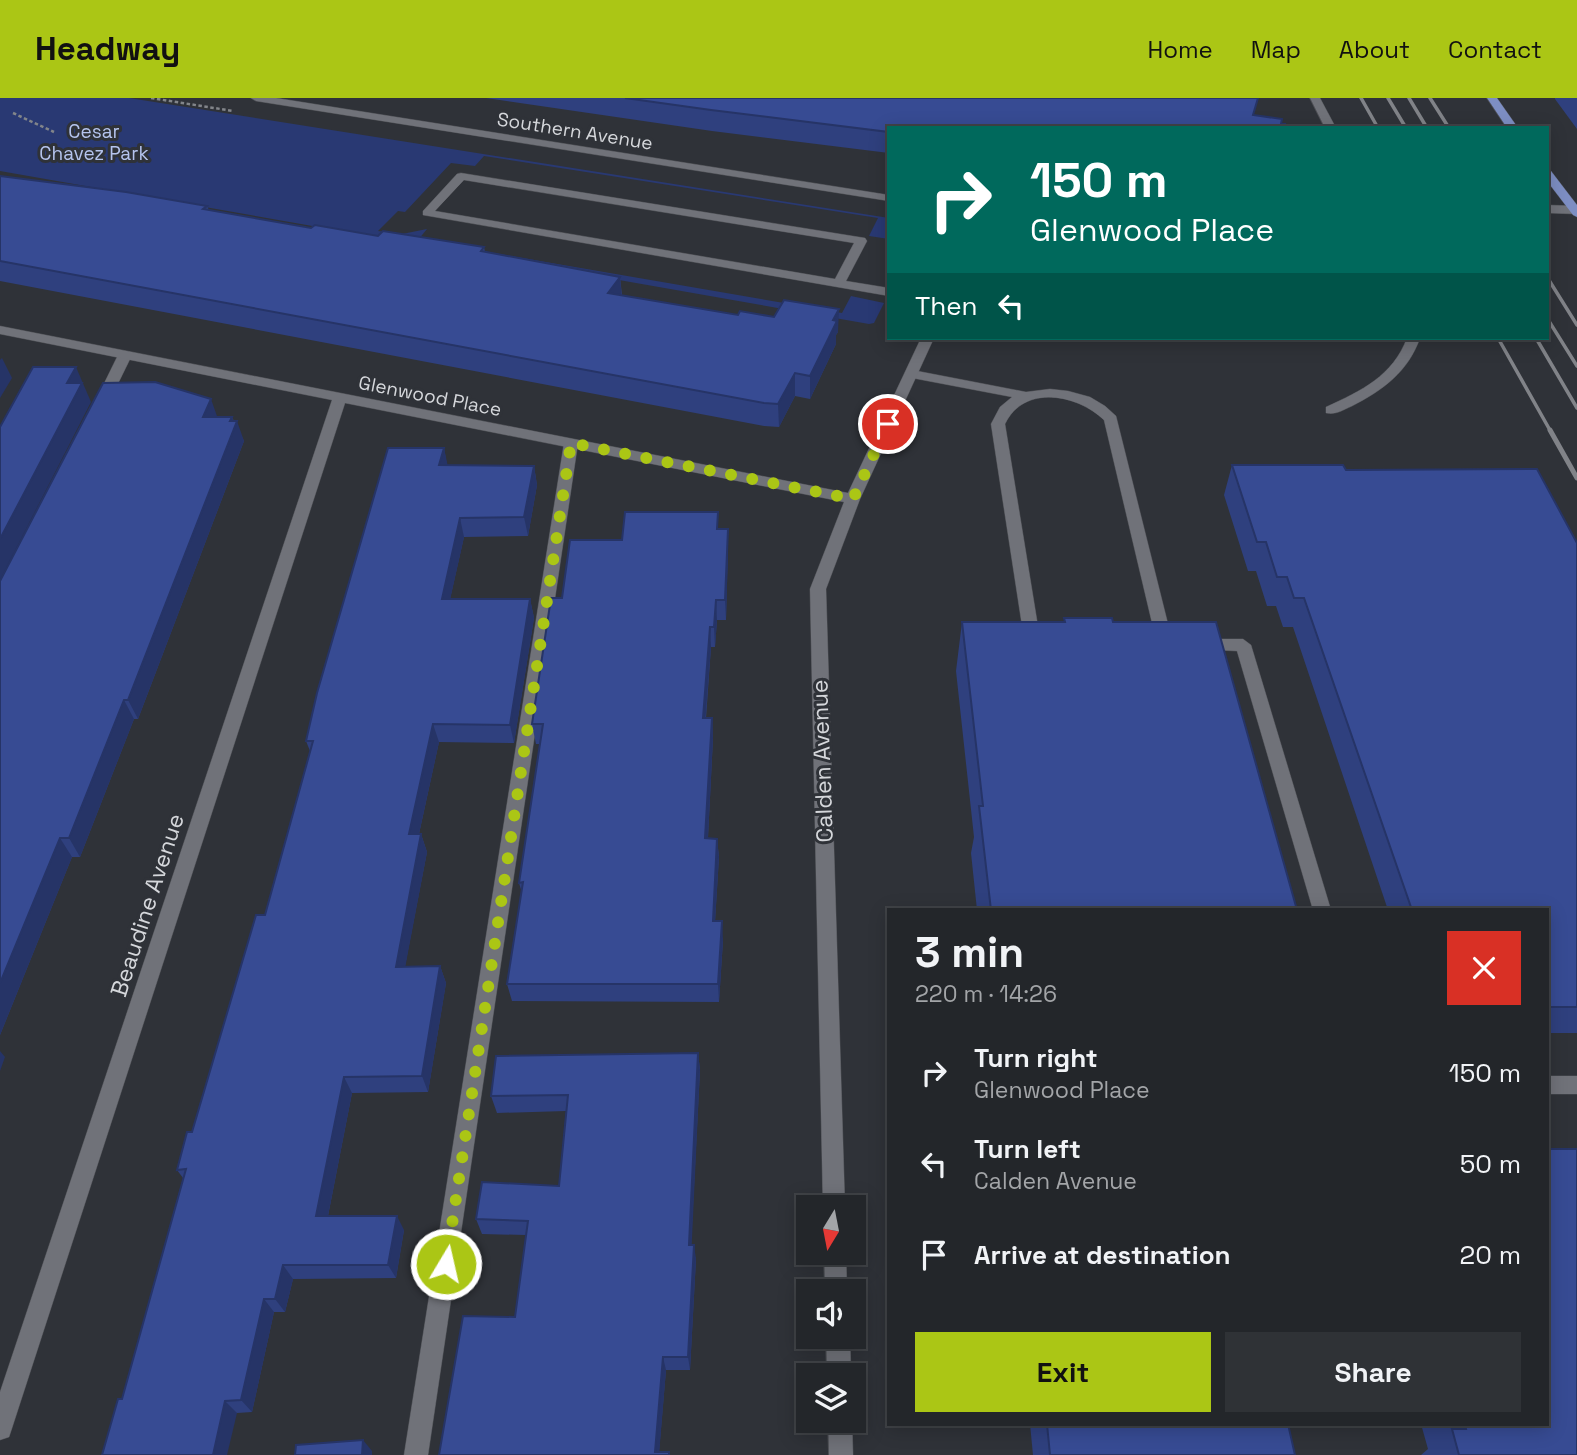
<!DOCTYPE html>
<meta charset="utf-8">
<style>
:root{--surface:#23262a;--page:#2f3236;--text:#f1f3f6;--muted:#a3a5a8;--line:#404347;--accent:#abc615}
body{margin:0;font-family:"Space Grotesk",sans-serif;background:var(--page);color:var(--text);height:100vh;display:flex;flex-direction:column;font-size:26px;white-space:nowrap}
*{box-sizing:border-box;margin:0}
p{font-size:23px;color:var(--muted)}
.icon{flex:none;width:38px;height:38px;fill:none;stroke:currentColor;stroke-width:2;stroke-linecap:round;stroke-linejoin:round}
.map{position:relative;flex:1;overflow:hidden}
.panel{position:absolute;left:887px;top:810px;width:662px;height:518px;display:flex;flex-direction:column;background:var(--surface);border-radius:0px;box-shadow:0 4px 18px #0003,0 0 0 2px var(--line)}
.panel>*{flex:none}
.banner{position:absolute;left:887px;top:28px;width:662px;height:214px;border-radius:0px;box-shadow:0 4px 18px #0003,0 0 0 2px var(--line);background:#00695c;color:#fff;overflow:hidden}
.needle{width:46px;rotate:190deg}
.tools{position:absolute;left:796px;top:1097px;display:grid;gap:14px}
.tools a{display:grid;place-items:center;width:70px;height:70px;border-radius:0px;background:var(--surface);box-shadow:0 4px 18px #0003,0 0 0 2px var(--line);font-size:35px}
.pin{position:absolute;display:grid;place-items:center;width:60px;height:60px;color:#fff;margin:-30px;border:4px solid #fff;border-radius:50%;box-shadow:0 2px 7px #0007}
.me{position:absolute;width:77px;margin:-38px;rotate:9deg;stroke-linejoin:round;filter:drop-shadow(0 0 5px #0008)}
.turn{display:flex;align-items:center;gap:24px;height:147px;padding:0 28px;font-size:32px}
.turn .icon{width:91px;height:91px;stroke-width:2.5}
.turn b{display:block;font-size:49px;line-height:60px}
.then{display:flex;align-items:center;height:66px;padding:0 28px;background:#0003;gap:14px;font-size:26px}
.round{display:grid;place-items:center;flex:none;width:74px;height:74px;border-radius:0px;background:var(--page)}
.headline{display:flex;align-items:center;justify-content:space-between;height:119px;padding:0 28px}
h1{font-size:42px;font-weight:800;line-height:52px}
.cta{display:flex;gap:14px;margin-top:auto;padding:14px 28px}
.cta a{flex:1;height:80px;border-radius:0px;background:var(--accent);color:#111;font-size:28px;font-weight:800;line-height:80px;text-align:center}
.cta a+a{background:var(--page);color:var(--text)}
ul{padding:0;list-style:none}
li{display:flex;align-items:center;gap:21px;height:91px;padding:0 28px}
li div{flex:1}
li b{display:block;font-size:26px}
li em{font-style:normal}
header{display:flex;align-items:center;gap:42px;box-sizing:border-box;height:98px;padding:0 35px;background:var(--accent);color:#111}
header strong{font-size:33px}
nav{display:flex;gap:38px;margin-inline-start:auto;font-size:24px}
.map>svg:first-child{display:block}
.green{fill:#293973}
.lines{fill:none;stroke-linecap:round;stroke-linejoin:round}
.service-casing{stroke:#4d4f54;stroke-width:1}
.minor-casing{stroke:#4d4f54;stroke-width:1}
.tertiary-casing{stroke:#4d4f54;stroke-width:1}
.primary-casing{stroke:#4d4f54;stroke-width:1}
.path{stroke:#82858a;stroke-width:2.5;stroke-dasharray:3.5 2.5;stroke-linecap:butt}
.service{fill:#707279;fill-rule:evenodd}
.minor{fill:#707279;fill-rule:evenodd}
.tertiary{fill:#707279;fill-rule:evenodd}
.primary{fill:#7d8ec3;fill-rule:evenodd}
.rail-far1{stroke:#818388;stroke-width:3.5}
.rail{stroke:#818388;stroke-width:5}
.wall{fill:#2f407e}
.shaded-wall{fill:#263467}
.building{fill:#374b93;stroke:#263467;stroke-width:2}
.route{stroke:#abc615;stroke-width:12;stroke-dasharray:0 21.6}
.labels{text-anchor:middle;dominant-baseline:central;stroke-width:6;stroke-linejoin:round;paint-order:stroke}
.far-park-label{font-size:19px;fill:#b5c4ee;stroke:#2f3238}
.far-street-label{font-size:19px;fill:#d5d7db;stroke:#2f3238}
.street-label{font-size:23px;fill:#d5d7db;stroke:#2f3238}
</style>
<header>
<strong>Headway</strong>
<nav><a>Home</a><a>Map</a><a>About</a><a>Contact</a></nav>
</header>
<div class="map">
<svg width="1577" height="1357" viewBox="0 0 1577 1357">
<rect width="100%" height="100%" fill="#2f3238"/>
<path class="green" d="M0 0H129L889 120V141L869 138 878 120 484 58 475 68 451 65 405 114 398 113 378 133 402 136 427 131 418 142 842 215 851 198 884 205 874 225 869 226 0 73Z"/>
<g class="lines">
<defs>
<g id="service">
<path d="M461 75 865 140 867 143 846 183 889 190V198L423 117V113L457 76ZM464 82 854 145 835 181 435 113Z"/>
<path d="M125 253 132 257 109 304 107 307H97L95 304 118 257Z"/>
<path d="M912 272 1026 294 1050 291 1068 293 1090 299 1105 308 1116 318 1173 546 1171 550 1165 552 1157 546 1104 322C1077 296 1024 286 1005 326L1041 547 1033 553 1025 547 991 326 1000 309 1012 299 907 279V273Z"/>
<path d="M571 341 578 345 428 1357H404L564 345Z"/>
<path d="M1201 541H1243L1251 547 1331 812H1313L1237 553 1195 551 1193 547 1195 543Z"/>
<rect x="1547" y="978" width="30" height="18"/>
</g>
<g id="minor">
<path d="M0 228 848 395 921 240H934L860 401 826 491 845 1110H823L810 491 844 404 345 305 12 1330 9 1339 0 1342V1294L332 302 0 236Z"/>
<path d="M1407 240H1420C1408 274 1383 292 1352 308 1343 312 1336 317 1326 315V309C1361 293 1393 278 1407 240Z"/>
<path d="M824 1155H846L847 1194H825Z"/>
<path d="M826 1239H850L851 1278H827Z"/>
<path d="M828 1323H852L853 1357H829Z"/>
</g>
<g id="tertiary">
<path d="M251 0H276L889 97V103L256 3Z"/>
<path d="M1310 0H1320L1336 30H1325Z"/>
<path d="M1547 107 1577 108V116L1547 115Z"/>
</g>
<g id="primary">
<path d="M1487 0H1497L1518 30H1507Z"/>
<path d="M1547 72 1551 73 1577 107V119L1573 117 1547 83Z"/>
</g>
</defs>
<use href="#service" class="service-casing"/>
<use href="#minor" class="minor-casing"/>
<use href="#tertiary" class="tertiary-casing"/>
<use href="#primary" class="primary-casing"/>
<g class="path">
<path d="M151 0 233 13"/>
<path d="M13 15 54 34"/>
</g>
<use href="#service" class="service"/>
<use href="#minor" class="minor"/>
<use href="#tertiary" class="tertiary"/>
<use href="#primary" class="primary"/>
<g class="rail-far1">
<path d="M1361 0 1378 30"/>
<path d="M1388 0 1406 30"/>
<path d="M1409 0 1427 30"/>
<path d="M1430 0 1449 30"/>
<path d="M1547 179 1577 227"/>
<path d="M1547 220 1577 268"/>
<path d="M1498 240 1551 334"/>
<path d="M1536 240 1577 310"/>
</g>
<path class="rail" d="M1550 332 1577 380"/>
</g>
<g class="wall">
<path d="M486 0H1255L889 30V55L712 33Z"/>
<path d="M1555 0H1577V31L1555 1Z"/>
<path d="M0 78 207 108 209 112 311 130 484 149 485 154 620 179 622 197 838 234 836 237V246L810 301 795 298 779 329 764 328 0 183Z"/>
<path d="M218 319H232L244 343 138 621H134L80 759H72L0 937V483Z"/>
<path d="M444 350 447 367 534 368 537 387 528 438 464 439 450 501H530L534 520 514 645 439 644 419 736H421L427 754 405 868H440L446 885 428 994 352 995 328 1118 404 1132 396 1180 293 1181 285 1214H274L252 1314 237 1315 122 1301 183 1080 177 1072 192 1034 265 817 310 653 306 643Z"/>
<path d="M1232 367 1346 372 1577 445V935H1547V812H1388L1293 529H1283L1276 508H1267L1256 473H1248L1224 397Z"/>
<path d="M719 431 728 451 726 522H717L715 549H711L706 620H712L713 640 708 740 717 741 719 759 715 823 723 842 719 904 512 903 507 886 522 795 519 785 540 646H536L532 626 562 500 622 442Z"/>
<path d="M1064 520 1113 524 1297 812H977L971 755 974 739 956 573 962 524H1064Z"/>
<path d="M698 955 700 972 691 1147 696 1161 690 1272H666L659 1354H669L670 1357H439L515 1219 526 1137 482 1136 476 1121 559 1088 566 1013 497 1015 491 998Z"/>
<path d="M1030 1326H1288L1295 1357H1033Z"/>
<path d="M1421 1326H1547L1577 1357H1421L1428 1351Z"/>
</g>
<g class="shaded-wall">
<path d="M620 179 622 202 608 195Z"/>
<path d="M839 211 838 234 836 237V246L810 301V278Z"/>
<path d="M2 260 12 280 0 300V262Z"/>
<path d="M76 269 91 304 0 482V441L67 285Z"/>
<path d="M795 275V298L779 329 778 306Z"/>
<path d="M211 301 218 321 203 319Z"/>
<path d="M232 319 235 328 237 323 244 343 138 621 128 602Z"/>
<path d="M444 350 448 369 439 367Z"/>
<path d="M534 368 537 387 528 438 524 419Z"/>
<path d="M460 420 464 439 446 520 442 501Z"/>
<path d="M728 431V451L726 522 725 502Z"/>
<path d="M530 501 534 520 514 645 510 627Z"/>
<path d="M716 502 717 522 715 549 714 529Z"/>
<path d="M710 529 711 549 704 640 703 620Z"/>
<path d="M124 602 134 621 80 759 69 740Z"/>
<path d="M712 620 713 640 707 759 705 740Z"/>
<path d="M433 626 439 644 415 754 409 736Z"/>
<path d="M421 736 427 754 402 886 396 869Z"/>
<path d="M60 740 72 759 0 937V885Z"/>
<path d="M717 741 719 759 714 841 713 823Z"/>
<path d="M722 823 723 842 719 904 718 886Z"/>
<path d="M440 868 446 885 428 994 422 978Z"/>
<path d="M0 953 5 959 0 973Z"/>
<path d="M698 955 700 972 691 1161 689 1147Z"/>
<path d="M344 979 352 995 325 1133 316 1118Z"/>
<path d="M397 1118 404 1132 396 1180 388 1167Z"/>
<path d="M694 1147 696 1161 690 1272 688 1259Z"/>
<path d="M283 1167 293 1181 285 1214 275 1201Z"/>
<path d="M264 1201 274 1214 252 1314 241 1302Z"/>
<path d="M663 1259 666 1272 659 1357 655 1354Z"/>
<path d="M225 1303 237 1315 227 1357H213Z"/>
<path d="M363 1342 372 1353V1357H362Z"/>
</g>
<g class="building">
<path d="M625 0H1258L1253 17 1282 21 1281 26H1285L1284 30H889V34L711 12Z"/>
<path d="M0 78 126 94 207 108 203 111 311 130 315 127 378 138 383 133 484 149 481 153 620 179 608 195 738 217 740 213 774 219 784 202 839 211 833 222 837 223 810 278 795 275 778 306 764 305 0 163Z"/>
<path d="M33 269H76L67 285H82L0 441V329Z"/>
<path d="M155 284 211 301 203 319H232L230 323H237L128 602H124L69 740H60L0 885V483L103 285Z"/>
<path d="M388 350H444L439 367 534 368 524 419 460 420 442 501H530L510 627 433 626 409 736H421L396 869 440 868 422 978 344 979 316 1118H397L388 1167H283L275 1201H264L241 1302 225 1303 213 1357H102L118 1301H122L186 1071 177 1072 187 1034H192L256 817H265L313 643H306L317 595Z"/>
<path d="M1232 367H1343L1346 372 1537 371 1577 445V909H1547V812H1412L1304 500H1294L1287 479H1277L1266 444H1257Z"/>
<path d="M625 414H718L717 431H728L725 502H716L714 529H710L703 620H712L705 740 717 741 713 823H722L718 886H507L523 784 519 785 543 626H532L551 500H562L570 442H622Z"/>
<path d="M1064 520H1112L1113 524H1216L1297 812H991L979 708H983L962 524H1065Z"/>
<path d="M698 955 689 1147H694L688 1259H663L655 1354H669V1357H439L463 1218 515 1219 528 1123 476 1121 482 1084 559 1088 568 997 491 998 496 958Z"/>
<path d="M1547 1051H1577V1357H1459L1452 1331H1466L1465 1326H1547Z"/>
<path d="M1047 1326H1288L1295 1357H1050Z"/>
<path d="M363 1342 362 1357H295L296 1347Z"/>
</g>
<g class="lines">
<path class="route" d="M446 1166 571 345 853 401 888 326"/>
</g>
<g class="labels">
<g class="far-park-label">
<text x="94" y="33">Cesar<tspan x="94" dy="22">Chavez Park</tspan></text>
</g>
<g class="far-street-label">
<text transform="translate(575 33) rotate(9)">Southern Avenue</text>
<text transform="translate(430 298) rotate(11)">Glenwood Place</text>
</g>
<g class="street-label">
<text transform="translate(822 663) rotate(-92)">Calden Avenue</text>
<text transform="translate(147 807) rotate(-72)">Beaudine Avenue</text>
</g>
</g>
</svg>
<div class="tools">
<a><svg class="needle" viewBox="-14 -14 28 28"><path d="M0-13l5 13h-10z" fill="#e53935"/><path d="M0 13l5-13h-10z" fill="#a3a5a8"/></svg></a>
<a><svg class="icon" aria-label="sound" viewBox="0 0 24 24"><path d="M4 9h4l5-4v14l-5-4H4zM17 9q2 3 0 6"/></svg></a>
<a><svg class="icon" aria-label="layers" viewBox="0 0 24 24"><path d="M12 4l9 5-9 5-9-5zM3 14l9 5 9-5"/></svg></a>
</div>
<div class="pin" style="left:888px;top:326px;background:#d93025"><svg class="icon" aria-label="arrive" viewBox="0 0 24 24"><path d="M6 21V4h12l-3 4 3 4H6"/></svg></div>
<svg class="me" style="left:446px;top:1166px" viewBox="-20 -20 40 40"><circle r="17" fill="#abc615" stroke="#fff" stroke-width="3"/><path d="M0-11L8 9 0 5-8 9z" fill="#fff"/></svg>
<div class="banner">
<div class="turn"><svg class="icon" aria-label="right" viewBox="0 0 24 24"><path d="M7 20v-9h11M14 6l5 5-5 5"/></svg><div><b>150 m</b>Glenwood Place</div></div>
<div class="then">Then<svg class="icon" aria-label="left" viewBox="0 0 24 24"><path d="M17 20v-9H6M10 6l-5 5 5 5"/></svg></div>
</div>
<section class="panel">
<div class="headline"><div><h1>3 min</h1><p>220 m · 14:26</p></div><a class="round" style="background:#d93025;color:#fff"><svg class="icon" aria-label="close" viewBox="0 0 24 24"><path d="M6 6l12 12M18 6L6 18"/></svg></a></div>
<ul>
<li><svg class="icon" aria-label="right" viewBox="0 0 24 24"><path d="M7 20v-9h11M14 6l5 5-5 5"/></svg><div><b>Turn right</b><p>Glenwood Place</p></div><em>150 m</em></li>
<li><svg class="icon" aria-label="left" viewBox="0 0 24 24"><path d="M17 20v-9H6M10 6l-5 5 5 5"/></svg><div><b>Turn left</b><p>Calden Avenue</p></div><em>50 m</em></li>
<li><svg class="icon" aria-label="arrive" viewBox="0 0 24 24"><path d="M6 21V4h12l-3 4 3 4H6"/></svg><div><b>Arrive at destination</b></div><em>20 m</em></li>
</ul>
<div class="cta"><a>Exit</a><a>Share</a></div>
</section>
</div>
